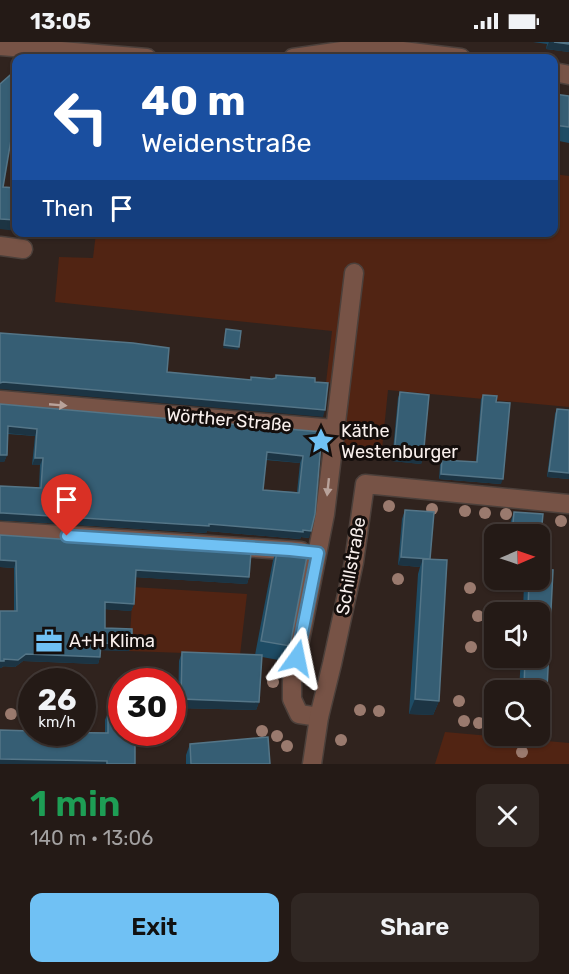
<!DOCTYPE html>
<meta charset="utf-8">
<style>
:root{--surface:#241a16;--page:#302723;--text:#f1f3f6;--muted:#a3a1a1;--line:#413835;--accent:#70c1f4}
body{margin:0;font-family:Rubik,sans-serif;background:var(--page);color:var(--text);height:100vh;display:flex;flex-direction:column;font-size:22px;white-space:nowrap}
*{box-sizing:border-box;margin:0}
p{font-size:20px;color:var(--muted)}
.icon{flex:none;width:33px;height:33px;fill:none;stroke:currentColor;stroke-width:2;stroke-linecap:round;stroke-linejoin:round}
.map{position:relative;height:722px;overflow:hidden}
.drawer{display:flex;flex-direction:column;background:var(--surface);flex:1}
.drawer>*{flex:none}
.banner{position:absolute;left:12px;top:12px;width:546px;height:183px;border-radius:12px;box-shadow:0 2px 4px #0004,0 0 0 2px var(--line);background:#1a4fa0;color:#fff;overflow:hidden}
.needle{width:39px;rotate:88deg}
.buttons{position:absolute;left:484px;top:482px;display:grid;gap:12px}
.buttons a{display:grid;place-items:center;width:66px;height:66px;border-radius:12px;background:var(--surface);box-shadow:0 2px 4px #0004,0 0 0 2px var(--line);font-size:30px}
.speed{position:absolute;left:18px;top:626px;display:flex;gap:12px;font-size:30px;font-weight:700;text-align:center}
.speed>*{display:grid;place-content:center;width:78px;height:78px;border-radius:50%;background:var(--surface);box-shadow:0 2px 4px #0004,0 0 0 2px var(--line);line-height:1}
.speed small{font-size:15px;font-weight:400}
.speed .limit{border:9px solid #d22;background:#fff;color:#111}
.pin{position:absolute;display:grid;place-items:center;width:51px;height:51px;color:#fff;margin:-62px -26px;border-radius:50% 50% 50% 0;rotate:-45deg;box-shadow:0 0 6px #0007}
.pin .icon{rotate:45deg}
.me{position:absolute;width:66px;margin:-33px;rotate:12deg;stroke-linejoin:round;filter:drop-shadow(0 0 4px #0008)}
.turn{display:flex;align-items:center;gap:21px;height:126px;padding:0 30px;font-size:27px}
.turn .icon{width:78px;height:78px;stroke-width:2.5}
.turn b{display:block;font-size:42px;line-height:51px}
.then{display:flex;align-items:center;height:57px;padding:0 30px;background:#0003;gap:12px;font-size:22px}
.round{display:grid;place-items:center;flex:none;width:63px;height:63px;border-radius:12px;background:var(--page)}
.overview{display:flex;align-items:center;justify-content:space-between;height:102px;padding:0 30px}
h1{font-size:36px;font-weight:600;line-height:45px;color:#1e9e55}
.button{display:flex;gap:12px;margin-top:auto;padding:12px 30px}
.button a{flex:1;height:69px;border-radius:12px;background:var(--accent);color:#111;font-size:24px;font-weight:600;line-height:69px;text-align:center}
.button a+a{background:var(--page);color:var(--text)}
.status{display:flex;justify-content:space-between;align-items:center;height:42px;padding:0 30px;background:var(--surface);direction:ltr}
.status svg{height:16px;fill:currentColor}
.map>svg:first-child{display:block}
.green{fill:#512413}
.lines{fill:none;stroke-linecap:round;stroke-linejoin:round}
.minor-casing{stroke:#4c403b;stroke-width:21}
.minor{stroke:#775346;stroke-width:18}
.tree{fill:#9a7a6e}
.wall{fill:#1e4c65;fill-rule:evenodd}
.shaded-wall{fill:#1c3443}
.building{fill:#365e74;stroke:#547587;stroke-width:1.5;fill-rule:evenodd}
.oneway{fill:#b8a29a}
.route-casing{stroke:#497d9f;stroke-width:15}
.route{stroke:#70c1f4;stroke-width:10}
.labels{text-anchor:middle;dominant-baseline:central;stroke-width:6;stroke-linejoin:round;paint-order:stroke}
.street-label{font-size:18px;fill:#f9f0ed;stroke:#140e0c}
.poi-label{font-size:18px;fill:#f9f0ed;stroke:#140e0c;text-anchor:start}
</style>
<div class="status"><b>13:05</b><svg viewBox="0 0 49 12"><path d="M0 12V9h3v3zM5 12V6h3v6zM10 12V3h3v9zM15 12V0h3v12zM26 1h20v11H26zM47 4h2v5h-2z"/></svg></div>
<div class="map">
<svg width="569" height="722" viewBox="0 0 569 722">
<rect width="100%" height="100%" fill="#30231e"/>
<g class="green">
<path d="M554 132 569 134V365L388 348 381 417 342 413 343 373 346 343 326 341 332 289 55 260 59 215 93 216 96 191 554 190Z"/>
<path d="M133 545 247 552 240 613 129 609Z"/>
<path d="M445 690 569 701V722H435Z"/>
</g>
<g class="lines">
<defs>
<g id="minor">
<path d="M0 4 147 16"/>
<path d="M293 16 362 6H378L461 16"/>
<path d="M554 30 569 33"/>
<path d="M0 204 23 207"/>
<path d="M0 358 334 387"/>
<path d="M0 489 301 509"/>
<path d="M319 675 299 672 292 657V639L325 472 354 231"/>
<path d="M312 722 319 675 332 622 354 520 365 442 569 462"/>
</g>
</defs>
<use href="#minor" class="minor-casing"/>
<use href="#minor" class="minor"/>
</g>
<g class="tree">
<circle cx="389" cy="464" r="6"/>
<circle cx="432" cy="467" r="6"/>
<circle cx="465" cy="469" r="6"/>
<circle cx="485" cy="471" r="6"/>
<circle cx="506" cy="472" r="6"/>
<circle cx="561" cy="479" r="6"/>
<circle cx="398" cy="537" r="6"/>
<circle cx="470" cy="546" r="6"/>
<circle cx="478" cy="574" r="6"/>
<circle cx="471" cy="605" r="6"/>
<circle cx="273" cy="640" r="6"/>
<circle cx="459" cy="659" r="6"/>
<circle cx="360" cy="668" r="6"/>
<circle cx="379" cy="669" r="6"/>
<circle cx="11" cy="672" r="6"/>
<circle cx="464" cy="679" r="6"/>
<circle cx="479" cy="681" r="6"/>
<circle cx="262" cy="689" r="6"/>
<circle cx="277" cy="694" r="6"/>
<circle cx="341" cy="698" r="6"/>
<circle cx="287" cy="704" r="6"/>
<circle cx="522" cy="710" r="6"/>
</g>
<g class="wall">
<path d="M533 0H569V10L546 7 547 2Z"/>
<path d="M554 52 569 54V101L554 98Z"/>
<path d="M400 350 423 416 421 422 392 419 398 356Z"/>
<path d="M483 353 496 360 501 442 439 437 440 423 442 418 476 420 481 357Z"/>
<path d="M2 362 322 390 309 496 301 495 300 497 207 489 206 491 0 478V444L39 446 40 423H32L35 394 8 392 7 413 4 420ZM266 418 300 421 297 450 263 448Z"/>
<path d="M557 367 569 437 547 435 555 372Z"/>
<path d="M405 468 430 517 439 659 433 673 409 672 418 532 420 525 398 523 402 477Z"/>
<path d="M514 470 540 492H508L509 485Z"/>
<path d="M0 493 249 535 247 542 135 535 134 562 131 569 105 567V586L132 602 129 609 100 608V615L98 622 23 619 15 625 2 624V626L14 569V526L0 525Z"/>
<path d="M278 504 290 604 284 619 262 615 259 660 256 668 178 666 179 619 182 610 255 613 273 518Z"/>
<path d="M540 527 553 528 546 667 541 682 540 648H519L521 615H540V570H523L524 541 526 537H529V542V537H540Z"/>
<path d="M108 670 135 722H0L105 691V678Z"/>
<path d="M190 702 270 722H186V713Z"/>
</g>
<g class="shaded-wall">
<path d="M549 0 569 2V10L546 7Z"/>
<path d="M16 78V85L11 90 14 80Z"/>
<path d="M0 177 16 178V189L0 187Z"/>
<path d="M224 303 239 305 238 308 223 306Z"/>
<path d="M3 340 325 368 323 375 0 347V341Z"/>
<path d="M8 384 37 387 35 394 6 391Z"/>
<path d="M267 410 303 414 300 421 264 417Z"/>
<path d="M0 413H7L4 420H0Z"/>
<path d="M394 413 423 416 421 422 392 419Z"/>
<path d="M35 416H43L40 423H32Z"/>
<path d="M549 429 569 431V437L547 435Z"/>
<path d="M441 432 503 437 501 442 439 437Z"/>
<path d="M0 471H3L209 482 311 489 309 496 301 495 300 497 207 489 206 491 0 478Z"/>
<path d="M401 515 430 517H423L420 525 398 523Z"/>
<path d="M0 518 16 519 14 526 0 525Z"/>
<path d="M136 528 249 535 247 542 133 535Z"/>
<path d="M105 560 134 562 131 569 102 567Z"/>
<path d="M101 601 132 602 129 609 98 608Z"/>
<path d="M26 612 100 615 98 622 23 619 15 625 2 624V626H0V619Z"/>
<path d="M181 657 259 660 256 668 178 666Z"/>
<path d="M415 657 439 659 433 673 409 672Z"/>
<path d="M540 667H546L541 682H540Z"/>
<path d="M0 717 107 719 106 722H0Z"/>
</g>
<g class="building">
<path d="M554 0H569V2Z"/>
<path d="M16 28V78L14 80 3 145 16 146V178L0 177V42Z"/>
<path d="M554 52 569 54V85L554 83Z"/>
<path d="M226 287 241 289 239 305 224 303Z"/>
<path d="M0 291 133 301 169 306 167 330 251 338V335L272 337 276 336V333L315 336V340L328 341 325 368 3 340 0 341Z"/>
<path d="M400 350 429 353 423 416 394 413Z"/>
<path d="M483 353 497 354 496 360 510 361 503 437 441 432 442 418 477 420Z"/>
<path d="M0 362 322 390 315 472 311 489 303 488V490L209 482V484L3 471H0V444L41 446 43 416H35L37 387 8 384 7 413H0ZM267 410 303 414 299 451 263 448Z"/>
<path d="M557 367 569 368V431L549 429Z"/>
<path d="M405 468 434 470 430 517 401 515Z"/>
<path d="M514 470 543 472 540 503V492H512Z"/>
<path d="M0 493 251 510 249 535 136 528 134 562 105 560V586L132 587V602L101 601 100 615 26 612 18 618 4 617V619H0V569H17L16 519 0 518Z"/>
<path d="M278 504 308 509 290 604 261 599Z"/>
<path d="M423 517 447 518 439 659 415 657Z"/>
<path d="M540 527 553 528 546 667H540V648H524L525 615H540V570H528L529 537H540Z"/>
<path d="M182 610 262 613 259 660 181 657Z"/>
<path d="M108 670H122V690H135V722H107V719L0 717V688L32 689V690L108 691Z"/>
<path d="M268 695 270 722H191L190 702Z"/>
</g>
<defs><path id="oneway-solid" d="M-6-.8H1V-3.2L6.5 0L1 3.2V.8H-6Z" transform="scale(1.5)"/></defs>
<g class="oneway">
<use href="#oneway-solid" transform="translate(58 363) rotate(5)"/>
<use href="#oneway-solid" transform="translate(328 445) rotate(96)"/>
</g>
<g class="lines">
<defs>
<path id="route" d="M67 494 290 508 318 511 297 616"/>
</defs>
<use href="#route" class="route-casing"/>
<use href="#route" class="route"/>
</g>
<defs>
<symbol id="sight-bare" viewBox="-9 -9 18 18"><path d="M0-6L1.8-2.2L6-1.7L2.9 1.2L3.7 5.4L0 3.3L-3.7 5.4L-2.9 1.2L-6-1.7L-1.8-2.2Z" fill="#70c1f4" stroke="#140e0c" stroke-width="2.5" paint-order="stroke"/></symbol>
<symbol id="office-bare" viewBox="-9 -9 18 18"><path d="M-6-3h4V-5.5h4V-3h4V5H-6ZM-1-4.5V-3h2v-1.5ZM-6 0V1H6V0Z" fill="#70c1f4" stroke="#140e0c" stroke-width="2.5" paint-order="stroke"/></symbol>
</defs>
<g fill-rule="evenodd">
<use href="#sight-bare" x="302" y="380" width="38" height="38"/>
<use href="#office-bare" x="30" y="580" width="38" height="38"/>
</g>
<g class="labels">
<g class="street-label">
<text transform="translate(229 378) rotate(5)">Wörther Straße</text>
<text transform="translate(351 524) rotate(-80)">Schillstraße</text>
</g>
<g class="poi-label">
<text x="341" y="389">Käthe<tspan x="341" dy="21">Westenburger</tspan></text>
<text x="69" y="599">A+H Klima</text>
</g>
</g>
</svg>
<div class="buttons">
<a><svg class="needle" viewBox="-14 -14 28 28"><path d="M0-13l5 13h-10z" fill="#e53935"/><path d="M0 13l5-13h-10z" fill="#a3a1a1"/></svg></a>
<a><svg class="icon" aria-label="sound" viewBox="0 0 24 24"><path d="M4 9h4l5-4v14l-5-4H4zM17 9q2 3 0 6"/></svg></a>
<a><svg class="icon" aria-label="search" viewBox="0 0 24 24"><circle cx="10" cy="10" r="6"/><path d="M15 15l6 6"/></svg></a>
</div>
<div class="speed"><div>26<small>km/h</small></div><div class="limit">30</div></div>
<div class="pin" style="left:67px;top:494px;background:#d93025"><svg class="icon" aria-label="arrive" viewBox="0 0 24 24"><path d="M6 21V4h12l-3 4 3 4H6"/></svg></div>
<svg class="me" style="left:297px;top:616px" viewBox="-20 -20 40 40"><path d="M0-17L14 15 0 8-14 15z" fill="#70c1f4" stroke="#fff" stroke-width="4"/></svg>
<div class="banner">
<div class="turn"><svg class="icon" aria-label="left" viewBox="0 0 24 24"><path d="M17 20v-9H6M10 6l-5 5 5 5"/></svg><div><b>40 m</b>Weidenstraße</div></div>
<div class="then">Then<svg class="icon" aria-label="arrive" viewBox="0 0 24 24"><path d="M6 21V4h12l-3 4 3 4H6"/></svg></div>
</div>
</div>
<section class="drawer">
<div class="overview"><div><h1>1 min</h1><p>140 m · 13:06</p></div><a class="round"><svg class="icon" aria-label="close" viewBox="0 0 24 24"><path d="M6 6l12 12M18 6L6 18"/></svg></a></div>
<div class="button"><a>Exit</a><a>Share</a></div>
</section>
